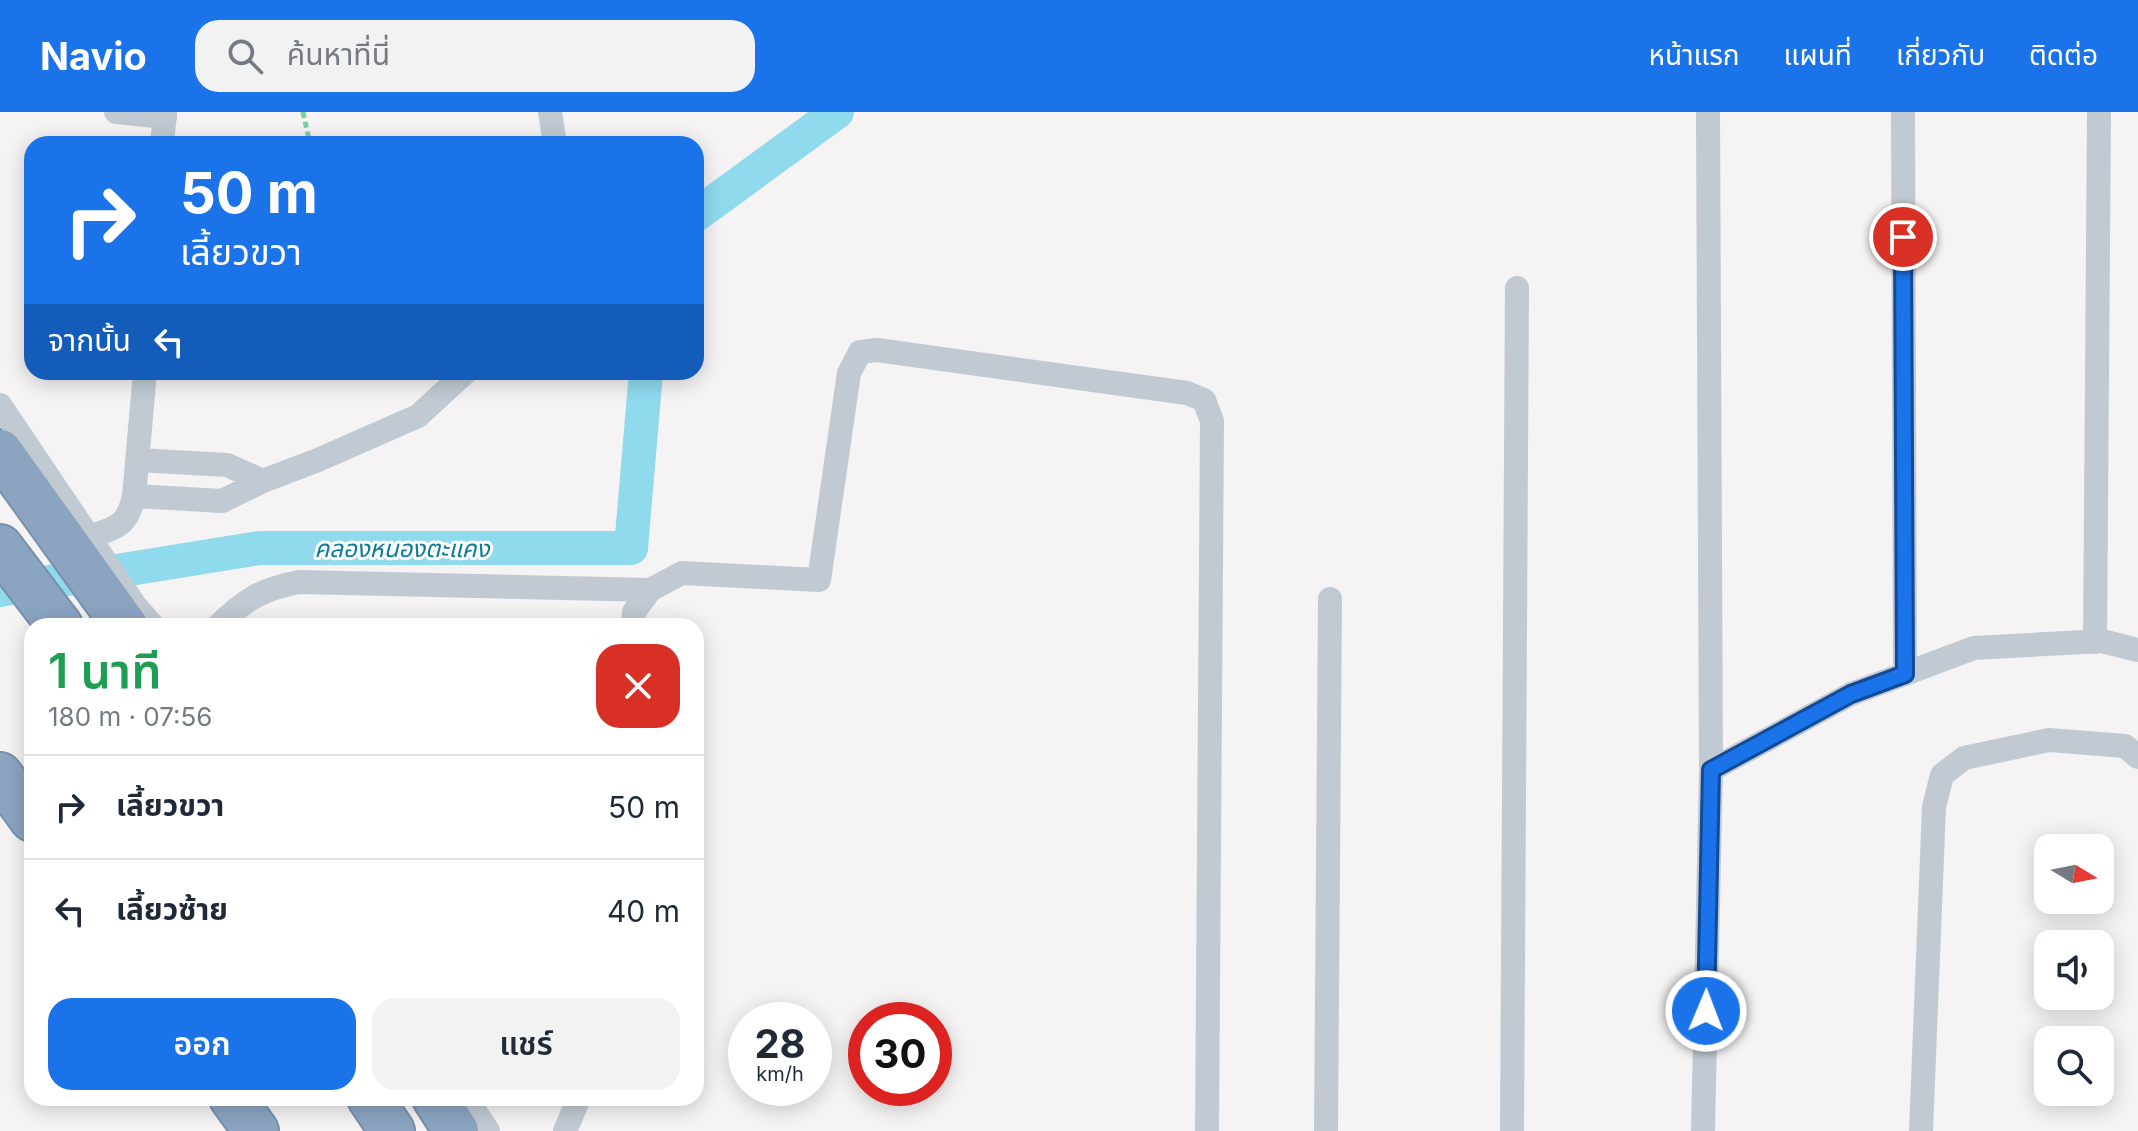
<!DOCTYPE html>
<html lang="th">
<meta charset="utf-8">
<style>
:root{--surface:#fff;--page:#f2f2f3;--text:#1f2937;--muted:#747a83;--line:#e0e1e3;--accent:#1a73e8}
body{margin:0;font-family:Inter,"Noto Sans Thai",sans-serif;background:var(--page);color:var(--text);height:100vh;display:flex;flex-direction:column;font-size:30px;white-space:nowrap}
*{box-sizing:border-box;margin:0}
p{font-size:26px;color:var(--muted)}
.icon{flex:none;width:44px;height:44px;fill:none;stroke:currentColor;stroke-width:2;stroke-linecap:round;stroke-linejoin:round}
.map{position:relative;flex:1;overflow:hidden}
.sheet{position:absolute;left:24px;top:506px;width:680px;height:488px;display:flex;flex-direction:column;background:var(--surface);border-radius:24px;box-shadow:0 4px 20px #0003}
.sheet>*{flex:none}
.banner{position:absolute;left:24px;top:24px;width:680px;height:244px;border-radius:24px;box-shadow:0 4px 20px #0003;background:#1a73e8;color:#fff;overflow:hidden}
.needle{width:52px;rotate:100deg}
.buttons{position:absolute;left:2034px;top:722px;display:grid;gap:16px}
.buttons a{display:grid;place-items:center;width:80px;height:80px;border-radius:16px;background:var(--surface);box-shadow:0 4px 20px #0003;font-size:40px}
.speed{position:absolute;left:728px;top:890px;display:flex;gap:16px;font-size:40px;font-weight:700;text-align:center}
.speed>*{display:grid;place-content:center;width:104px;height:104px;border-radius:50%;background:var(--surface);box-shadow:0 4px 20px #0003;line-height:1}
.speed small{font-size:20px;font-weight:400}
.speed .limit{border:12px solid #d22;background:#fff;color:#111}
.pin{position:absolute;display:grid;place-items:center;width:68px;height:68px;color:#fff;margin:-34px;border:4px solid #fff;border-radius:50%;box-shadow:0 2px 8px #0007}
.me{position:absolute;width:88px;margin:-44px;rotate:1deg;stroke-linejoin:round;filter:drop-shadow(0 0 6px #0008)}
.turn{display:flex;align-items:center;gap:28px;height:168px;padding:0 24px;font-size:36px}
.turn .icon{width:104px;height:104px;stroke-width:2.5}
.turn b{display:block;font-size:56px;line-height:68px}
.then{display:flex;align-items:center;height:76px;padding:0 24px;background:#0003;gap:16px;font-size:30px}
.round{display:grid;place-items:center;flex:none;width:84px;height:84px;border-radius:24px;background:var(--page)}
.summary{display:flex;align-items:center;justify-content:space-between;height:136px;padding:0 24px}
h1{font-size:48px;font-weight:600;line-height:60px;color:#1e9e55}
.primary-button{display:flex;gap:16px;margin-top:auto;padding:16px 24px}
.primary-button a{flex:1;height:92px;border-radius:24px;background:var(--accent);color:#fff;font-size:32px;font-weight:600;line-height:92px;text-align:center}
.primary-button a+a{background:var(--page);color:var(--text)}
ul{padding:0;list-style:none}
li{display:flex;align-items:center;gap:24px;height:104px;padding:0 24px;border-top:2px solid var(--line)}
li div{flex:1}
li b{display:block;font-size:30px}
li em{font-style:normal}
header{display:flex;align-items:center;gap:48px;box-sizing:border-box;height:112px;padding:0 40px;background:var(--accent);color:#fff}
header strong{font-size:38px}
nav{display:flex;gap:44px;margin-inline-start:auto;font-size:28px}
.search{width:560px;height:72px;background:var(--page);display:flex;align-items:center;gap:20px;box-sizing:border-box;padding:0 28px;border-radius:24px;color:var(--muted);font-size:30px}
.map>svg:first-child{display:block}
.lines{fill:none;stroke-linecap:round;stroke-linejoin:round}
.canal{stroke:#90daee;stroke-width:34}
.motorway-casing{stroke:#7690ad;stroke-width:48}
.path{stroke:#7ad0a6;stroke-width:5;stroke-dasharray:6 4;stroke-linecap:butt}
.minor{stroke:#c1cad2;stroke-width:24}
.motorway{stroke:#8ba5c1;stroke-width:44}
.route-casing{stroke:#114b97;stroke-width:20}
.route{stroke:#1a73e8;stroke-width:14}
.labels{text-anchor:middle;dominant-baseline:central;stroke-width:6;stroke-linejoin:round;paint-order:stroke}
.water-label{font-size:24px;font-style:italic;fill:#0c7c9b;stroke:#fff}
</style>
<header>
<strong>Navio</strong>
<div class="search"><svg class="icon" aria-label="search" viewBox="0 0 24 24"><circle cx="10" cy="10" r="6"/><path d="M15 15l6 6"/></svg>ค้นหาที่นี่</div>
<nav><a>หน้าแรก</a><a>แผนที่</a><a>เกี่ยวกับ</a><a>ติดต่อ</a></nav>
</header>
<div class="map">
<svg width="2138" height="1019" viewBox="0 0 2138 1019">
<rect width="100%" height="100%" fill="#f5f3f3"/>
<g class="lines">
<g class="canal">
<path d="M696 103 837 0"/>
<path d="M0 478 259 436H631L646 260"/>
</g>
<defs>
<g id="motorway">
<path d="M0 340 125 514"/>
<path d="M0 435 60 514"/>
<path d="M0 663 32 707"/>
<path d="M232 986 256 1019"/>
<path d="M370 986 392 1019"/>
<path d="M435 986 456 1019"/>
</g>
</defs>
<use href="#motorway" class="motorway-casing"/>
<path class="path" d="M303 0 310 32"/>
<g class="minor">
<path d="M116 0 165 5"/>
<path d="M550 0 555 32"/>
<path d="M1903 0 1905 562"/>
<path d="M162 32 165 0"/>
<path d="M0 293 134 492 153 514"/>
<path d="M138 348 227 353 263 369"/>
<path d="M134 384 222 389 263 369 318 348 418 304 466 260"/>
<path d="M89 425C117 415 127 415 134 384L145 260"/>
<path d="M218 514C244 488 262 477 299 470L650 478 682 461 819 468 849 261 860 240 877 238 1187 281 1204 288 1212 309 1207 1019"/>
<path d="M633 514 634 500 650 478"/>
<path d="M2095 530 2099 0"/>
<path d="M1711 658 1851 582 1974 536 2102 529 2138 538"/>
<path d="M466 986 488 1019"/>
<path d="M565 1019 579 986"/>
<path d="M1326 1019 1330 487"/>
<path d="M1512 1019 1517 176"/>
<path d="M1703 1019 1711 658 1708 0"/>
<path d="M1921 1019 1934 695 1942 663 1964 646 2049 628 2125 634 2138 645"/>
</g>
<use href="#motorway" class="motorway"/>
</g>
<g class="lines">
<defs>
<path id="route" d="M1706 899 1711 658 1851 582 1905 562 1903 125"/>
</defs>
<use href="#route" class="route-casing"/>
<use href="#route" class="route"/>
</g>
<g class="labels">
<g class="water-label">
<text x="402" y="436">คลองหนองตะแคง</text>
</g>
</g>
</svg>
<div class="buttons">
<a><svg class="needle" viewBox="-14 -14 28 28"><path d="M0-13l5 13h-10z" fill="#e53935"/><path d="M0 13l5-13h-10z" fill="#747a83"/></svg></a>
<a><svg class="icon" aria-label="sound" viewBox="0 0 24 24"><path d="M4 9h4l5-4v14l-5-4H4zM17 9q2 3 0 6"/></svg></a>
<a><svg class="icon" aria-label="search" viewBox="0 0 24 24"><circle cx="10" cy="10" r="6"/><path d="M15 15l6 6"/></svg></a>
</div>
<div class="speed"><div>28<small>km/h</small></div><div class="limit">30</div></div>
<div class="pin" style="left:1903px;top:125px;background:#d93025"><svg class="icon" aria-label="arrive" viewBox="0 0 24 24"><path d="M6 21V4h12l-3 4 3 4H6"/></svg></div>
<svg class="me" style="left:1706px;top:899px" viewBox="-20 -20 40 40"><circle r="17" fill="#1a73e8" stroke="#fff" stroke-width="3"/><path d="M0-11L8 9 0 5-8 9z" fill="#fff"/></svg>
<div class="banner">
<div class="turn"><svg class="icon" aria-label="right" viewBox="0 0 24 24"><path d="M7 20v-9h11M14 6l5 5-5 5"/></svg><div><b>50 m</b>เลี้ยวขวา</div></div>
<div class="then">จากนั้น<svg class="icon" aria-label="left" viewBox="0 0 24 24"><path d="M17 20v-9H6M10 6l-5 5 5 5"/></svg></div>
</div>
<section class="sheet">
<div class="summary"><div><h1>1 นาที</h1><p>180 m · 07:56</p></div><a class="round" style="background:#d93025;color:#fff"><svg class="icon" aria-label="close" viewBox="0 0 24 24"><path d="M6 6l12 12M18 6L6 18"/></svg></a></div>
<ul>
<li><svg class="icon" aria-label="right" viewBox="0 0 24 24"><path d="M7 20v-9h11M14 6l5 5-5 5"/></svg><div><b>เลี้ยวขวา</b></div><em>50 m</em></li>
<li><svg class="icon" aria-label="left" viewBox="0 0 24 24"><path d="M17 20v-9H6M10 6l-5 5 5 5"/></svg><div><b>เลี้ยวซ้าย</b></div><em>40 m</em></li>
</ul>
<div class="primary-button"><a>ออก</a><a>แชร์</a></div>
</section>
</div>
